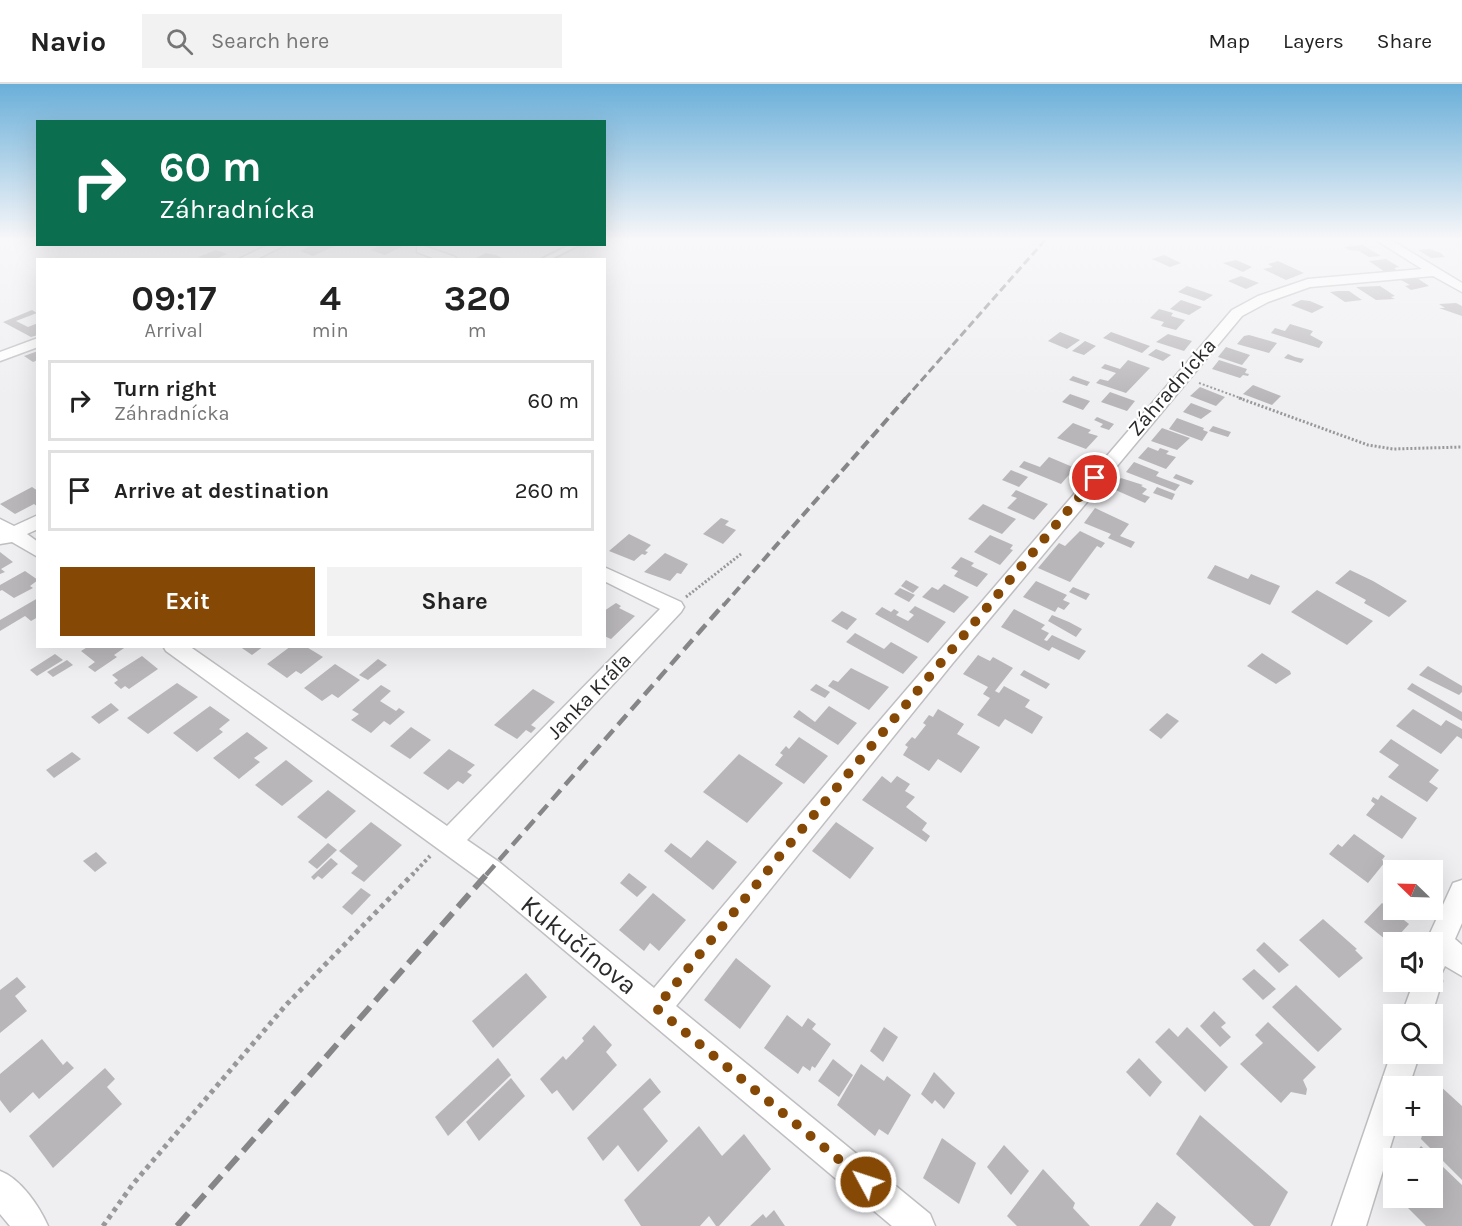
<!DOCTYPE html>
<meta charset="utf-8">
<style>
:root{--surface:#fff;--page:#f2f2f2;--text:#222;--muted:#767676;--line:#e0e0e0;--accent:#854805}
body{margin:0;font-family:Karla,sans-serif;background:var(--page);color:var(--text);height:100vh;display:flex;flex-direction:column;font-size:22px;white-space:nowrap}
*{box-sizing:border-box;margin:0}
p{font-size:20px;color:var(--muted)}
.icon{flex:none;width:33px;height:33px;fill:none;stroke:currentColor;stroke-width:2;stroke-linecap:round;stroke-linejoin:round}
.map{position:relative;flex:1;overflow:hidden}
.side{position:absolute;left:36px;top:174px;width:570px;height:390px;display:flex;flex-direction:column;background:var(--surface);border-radius:0px;box-shadow:0 6px 24px #0002}
.side>*{flex:none}
.top-card{position:absolute;left:36px;top:36px;width:570px;height:126px;border-radius:0px;box-shadow:0 6px 24px #0002;background:#0b6e4f;color:#fff;overflow:hidden}
.needle{width:39px;rotate:293deg}
.controls{position:absolute;left:1383px;top:776px;display:grid;gap:12px}
.controls a{display:grid;place-items:center;width:60px;height:60px;border-radius:0px;background:var(--surface);box-shadow:0 6px 24px #0002;font-size:30px}
.pin{position:absolute;display:grid;place-items:center;width:51px;height:51px;color:#fff;margin:-26px;border:3px solid #fff;border-radius:50%;box-shadow:0 2px 6px #0007}
.me{position:absolute;width:66px;margin:-33px;rotate:310deg;stroke-linejoin:round;filter:drop-shadow(0 0 4px #0008)}
.turn{display:flex;align-items:center;gap:21px;height:126px;padding:0 24px;font-size:27px}
.turn .icon{width:78px;height:78px;stroke-width:2.5}
.turn b{display:block;font-size:42px;line-height:51px}
.eta{display:flex;justify-content:space-evenly;align-items:center;height:102px;text-align:center}
.eta b{font-size:36px;font-weight:700;line-height:42px}
.primary-button{display:flex;gap:12px;margin-top:auto;padding:12px 24px}
.primary-button a{flex:1;height:69px;border-radius:0px;background:var(--accent);color:#fff;font-size:24px;font-weight:700;line-height:69px;text-align:center}
.primary-button a+a{background:var(--page);color:var(--text)}
ul{padding:0;list-style:none}
li{display:flex;align-items:center;gap:18px;height:81px;margin:0 12px 9px;padding:0 12px;border:3px solid var(--line);border-radius:0px}
li div{flex:1}
li b{display:block;font-size:22px}
li em{font-style:normal}
header{display:flex;align-items:center;gap:36px;box-sizing:border-box;height:84px;padding:0 30px;background:var(--surface);border-bottom:2px solid var(--line)}
header strong{font-size:28px}
nav{display:flex;gap:33px;margin-inline-start:auto;font-size:21px}
.search{width:420px;height:54px;background:var(--page);display:flex;align-items:center;gap:15px;box-sizing:border-box;padding:0 21px;border-radius:0px;color:var(--muted);font-size:22px}
.map>svg:first-child{display:block}
.building{fill:#b8b6b9}
.lines{fill:none;stroke-linecap:round;stroke-linejoin:round}
.service-casing{stroke:#bfbec1;stroke-width:4}
.minor-casing{stroke:#bfbec1;stroke-width:3}
.path-far3{stroke:#989799;stroke-width:2;stroke-dasharray:2 2;stroke-linecap:butt}
.path-far2{stroke:#989799;stroke-width:3;stroke-dasharray:2 2;stroke-linecap:butt}
.path-far1{stroke:#989799;stroke-width:4;stroke-dasharray:3 3;stroke-linecap:butt}
.path{stroke:#989799;stroke-width:5;stroke-dasharray:4.5 4.5;stroke-linecap:butt}
.service{fill:#fff;fill-rule:evenodd}
.minor{fill:#fff;fill-rule:evenodd}
.rail-far3{stroke:#868588;stroke-width:3;stroke-dasharray:8 4;stroke-linecap:butt}
.rail-far2{stroke:#868588;stroke-width:4;stroke-dasharray:10 5;stroke-linecap:butt}
.rail-far1{stroke:#868588;stroke-width:4.5;stroke-dasharray:13 7;stroke-linecap:butt}
.rail{stroke:#868588;stroke-width:6;stroke-dasharray:17 8;stroke-linecap:butt}
.route{stroke:#854805;stroke-width:10;stroke-dasharray:0 18}
.labels{text-anchor:middle;dominant-baseline:central;stroke-width:4.5;stroke-linejoin:round;paint-order:stroke}
.street-label{font-size:21px;fill:#2a292b;stroke:#fff}
.near-street-label{font-size:26px;fill:#2a292b;stroke:#fff}
</style>
<header>
<strong>Navio</strong>
<div class="search"><svg class="icon" aria-label="search" viewBox="0 0 24 24"><circle cx="10" cy="10" r="6"/><path d="M15 15l6 6"/></svg>Search here</div>
<nav><a>Map</a><a>Layers</a><a>Share</a></nav>
</header>
<div class="map">
<svg width="1462" height="1142" viewBox="0 0 1462 1142">
<rect width="100%" height="100%" fill="#efeef1"/>
<g class="building">
<path d="M315 160H330L335 162 313 172 300 167Z"/>
<path d="M382 160H398L403 162 385 171 371 166Z"/>
<path d="M1363 161 1381 172 1369 173 1359 167 1349 166 1344 163Z"/>
<path d="M1430 165 1441 169 1445 173 1431 174 1418 166Z"/>
<path d="M216 166 227 170 214 176 198 173Z"/>
<path d="M486 169 496 171 502 174H476Z"/>
<path d="M1164 171 1181 179 1170 183 1152 175Z"/>
<path d="M1386 175 1399 183 1394 184 1398 187 1385 188 1369 177Z"/>
<path d="M1236 176 1252 183 1243 188 1223 179Z"/>
<path d="M1278 177 1304 189 1286 196 1263 185 1273 183 1268 180Z"/>
<path d="M1241 192 1259 199 1246 205 1228 197Z"/>
<path d="M1417 194 1429 202 1411 206 1405 202 1410 201 1401 196Z"/>
<path d="M1187 202 1190 203 1213 211 1204 217 1178 208Z"/>
<path d="M1380 202 1395 212 1391 213 1395 215 1376 216 1356 203Z"/>
<path d="M1338 207H1349L1362 216 1345 218 1330 208Z"/>
<path d="M1181 216 1202 223 1189 231 1170 225Z"/>
<path d="M1301 216 1310 217 1324 223 1312 229 1291 221Z"/>
<path d="M1456 219 1462 222V232L1439 224H1445L1439 220Z"/>
<path d="M1159 225 1173 229 1171 232 1185 236 1176 246 1161 242 1164 238 1150 234Z"/>
<path d="M32 226 37 229 16 237 28 243 38 239V251L31 253 3 238Z"/>
<path d="M1290 240 1313 247 1310 251 1323 258 1319 264 1271 249 1275 244 1285 247Z"/>
<path d="M1060 248 1080 256 1067 265 1048 257Z"/>
<path d="M1111 248 1150 262 1142 269 1103 254Z"/>
<path d="M1168 250 1192 257 1184 267 1156 258Z"/>
<path d="M1249 251 1277 259 1269 269 1237 260 1244 252Z"/>
<path d="M1085 257 1096 262 1084 271 1072 267Z"/>
<path d="M1226 263 1250 271 1242 281 1218 273Z"/>
<path d="M1156 265 1171 271 1163 277 1148 271Z"/>
<path d="M38 267V276L33 278 24 272Z"/>
<path d="M1288 270 1295 273 1304 275 1301 279 1284 274Z"/>
<path d="M1128 276 1150 284 1126 309 1096 299 1100 295 1108 297 1116 289 1101 284 1105 280 1120 285Z"/>
<path d="M1219 276 1247 285 1245 289 1249 290 1248 292 1243 291 1240 294 1212 285Z"/>
<path d="M1073 292 1090 298 1087 302 1069 296Z"/>
<path d="M1253 301 1281 312 1272 321 1243 310Z"/>
<path d="M1200 303 1225 313 1216 322 1190 312Z"/>
<path d="M1110 308 1135 317 1127 327 1101 318Z"/>
<path d="M1070 310 1090 317 1083 326 1062 318Z"/>
<path d="M1191 319 1212 327 1201 335 1183 328Z"/>
<path d="M1097 333 1114 340 1109 346 1100 343 1103 340 1094 336Z"/>
<path d="M1177 334 1204 344 1203 346 1208 348 1202 357 1169 345Z"/>
<path d="M1073 339 1091 346 1088 349 1098 352 1086 365 1057 354Z"/>
<path d="M1213 342 1231 348 1228 353 1209 347Z"/>
<path d="M1162 344 1187 353 1190 354 1177 366 1151 357Z"/>
<path d="M1148 363 1158 367 1160 364 1169 367 1166 370 1176 373 1166 385 1138 374Z"/>
<path d="M1049 373 1075 384 1061 400 1019 383 1024 377 1040 383Z"/>
<path d="M1134 378 1159 388 1156 392 1180 401 1175 407 1126 388Z"/>
<path d="M1011 386 1028 393 1019 403 1002 396Z"/>
<path d="M1176 390 1194 397 1191 401 1173 394Z"/>
<path d="M1121 394 1143 401 1141 402 1147 405 1142 410 1150 413 1145 419 1111 404Z"/>
<path d="M32 403 38 407V423L34 420 15 430 0 420Z"/>
<path d="M1157 403 1175 410 1172 416 1153 409Z"/>
<path d="M1016 406 1048 420 1034 436 1007 424 1017 414 1011 412Z"/>
<path d="M983 420 1016 435 1002 450 968 435Z"/>
<path d="M1095 424 1129 440 1120 452 1135 458 1131 464 1108 454 1111 450 1084 439Z"/>
<path d="M721 434 729 437 725 441 736 446 723 460 703 450Z"/>
<path d="M1080 447 1105 459 1101 464 1097 462 1070 498 1038 484 1059 459 1065 462Z"/>
<path d="M629 450 651 461 645 467 648 468 645 471 642 470 634 477 609 467Z"/>
<path d="M990 451 1013 461 1010 465 1013 466 1000 481 974 468Z"/>
<path d="M0 468 13 478 1 485 5 488 0 490Z"/>
<path d="M665 469 688 480 681 490 677 489 670 497 644 488Z"/>
<path d="M961 473 974 479 971 482 988 490 977 503 954 492 958 487 951 484Z"/>
<path d="M1215 481 1248 495 1251 490 1280 502 1270 521 1207 494Z"/>
<path d="M1350 486 1373 497 1407 517 1389 533 1364 519 1366 516 1335 499Z"/>
<path d="M25 487 38 496 30 502 33 504 14 514 2 506 0 507V501Z"/>
<path d="M906 496 919 503 913 509 901 502Z"/>
<path d="M1036 497 1067 511 1063 516 1070 519 1064 526 1058 523 1055 528 1023 513Z"/>
<path d="M944 500 969 513 954 529 922 513 932 503 938 506Z"/>
<path d="M1073 503 1090 510 1086 516 1069 508Z"/>
<path d="M900 504 915 511 909 518 894 510Z"/>
<path d="M1317 506 1373 537 1347 561 1291 528Z"/>
<path d="M38 514V533L31 537 25 532 0 547V536Z"/>
<path d="M616 519 621 522 619 524 635 532 611 555 604 552V527Z"/>
<path d="M915 522 946 538 928 559 875 530 882 523 891 528 894 525 899 528 896 531 908 537 914 531 909 528Z"/>
<path d="M1014 525 1045 541 1041 545 1049 549 1044 556 1047 557 1052 551 1086 567 1079 576 1052 563 1049 567 1001 543Z"/>
<path d="M842 527 857 535 847 546 831 537Z"/>
<path d="M1052 531 1069 538 1082 545 1076 553 1048 537Z"/>
<path d="M855 549 884 565 891 558 918 573 903 590 846 558Z"/>
<path d="M89 562H127L114 571 117 573 95 588 88 583 95 578 81 567Z"/>
<path d="M239 562H264L252 571Z"/>
<path d="M291 562H305L323 573 301 590 296 587 287 594 267 580Z"/>
<path d="M1262 569 1290 587 1291 590 1276 600 1247 582Z"/>
<path d="M55 570 63 576 37 592 30 586Z"/>
<path d="M978 571 990 577 993 573 1013 584 995 607 999 609 1004 602 1030 616 1025 623 1043 633 1032 650 1005 635 999 643 977 631 990 614 983 610 988 603 963 590Z"/>
<path d="M142 572 158 585 129 605 125 602 121 605 114 599 118 596 112 591Z"/>
<path d="M378 575 387 581 368 596 359 591Z"/>
<path d="M67 576 73 581 53 593 47 588Z"/>
<path d="M335 580 360 596 338 614 332 610 322 617 304 604Z"/>
<path d="M1428 582 1462 602V608L1459 611 1419 591Z"/>
<path d="M851 584 889 603 869 626 828 602 833 596 838 598Z"/>
<path d="M1024 586 1050 600 1046 605 1020 591Z"/>
<path d="M177 599 198 613 148 650 127 634Z"/>
<path d="M1412 599 1462 628V637L1407 605Z"/>
<path d="M816 600 830 608 825 614 810 606Z"/>
<path d="M381 601 391 607 380 617 396 627 399 624 405 628 390 641 384 637 371 649 351 636 359 630 352 626Z"/>
<path d="M533 605 555 618 531 641 536 644 531 649 526 646 517 655 494 641Z"/>
<path d="M111 619 119 626 99 640 91 633Z"/>
<path d="M210 622 230 636 219 645 223 648 197 668 173 649Z"/>
<path d="M829 622 857 639 838 661 793 633 799 626 815 638Z"/>
<path d="M938 625 964 640 957 650 980 663 961 689 938 675 929 687 903 671 908 663 905 661 912 653 915 655 926 641 923 639 929 631 933 633Z"/>
<path d="M1413 625 1441 642 1446 636 1462 645V655L1457 652 1441 670 1396 642Z"/>
<path d="M1167 629 1179 637 1161 655 1149 646Z"/>
<path d="M411 643 431 656 410 675 390 662Z"/>
<path d="M247 648 268 664 254 674 260 678 239 695 213 674Z"/>
<path d="M799 653 828 672 804 700 775 681 783 671 780 669 786 662 789 665Z"/>
<path d="M1391 655 1439 686 1429 698 1438 704 1427 718 1388 693 1399 681 1379 668Z"/>
<path d="M449 665 475 681 467 688 472 691 463 700 458 697 448 706 423 689Z"/>
<path d="M72 668 81 675 54 694 46 686Z"/>
<path d="M739 670 783 699 747 739 703 708Z"/>
<path d="M286 676 313 697 282 722 255 701Z"/>
<path d="M882 692 891 699 897 692 910 700 905 707 915 713 906 723 927 739 922 746 930 752 926 758 862 716Z"/>
<path d="M328 706 356 727 326 755 297 733Z"/>
<path d="M1381 711 1417 734 1402 755 1366 731 1375 720 1371 717 1373 713 1378 716Z"/>
<path d="M371 738 402 761 364 798 351 789 358 782 339 767Z"/>
<path d="M836 738 874 764 850 795 812 767Z"/>
<path d="M1354 750 1385 772 1382 776 1385 778 1368 799 1329 770 1338 760 1342 763Z"/>
<path d="M707 756 737 778 713 806 664 767 671 759 691 774Z"/>
<path d="M328 759 337 766 317 785 308 778Z"/>
<path d="M96 768 107 779 95 788 83 777Z"/>
<path d="M331 774 338 780 322 795 318 792 314 796 311 793Z"/>
<path d="M629 789 647 803 637 813 620 799Z"/>
<path d="M361 804 371 811 352 831 342 823Z"/>
<path d="M653 809 686 836 659 867 650 859 644 867 619 846Z"/>
<path d="M1382 819 1409 840 1391 860 1364 838Z"/>
<path d="M1323 835 1357 865 1355 866 1363 874 1339 894 1299 856Z"/>
<path d="M1264 858 1289 881 1279 889 1256 866Z"/>
<path d="M736 874 771 902 740 945 704 916Z"/>
<path d="M1254 885 1276 905 1263 916 1242 895Z"/>
<path d="M526 889 547 913 493 964 472 937Z"/>
<path d="M17 893 26 903 15 912 27 927 0 949V906Z"/>
<path d="M1296 901 1342 945 1318 968 1272 923Z"/>
<path d="M1214 927 1226 939 1221 943 1231 953 1220 963 1200 942Z"/>
<path d="M787 931 802 943 808 934 816 940 812 945 831 960 815 984 812 982 810 987 803 982 798 990 764 964Z"/>
<path d="M1268 938 1316 983 1303 996 1307 1005 1306 1011 1291 1008 1281 1019 1240 980 1263 959 1255 951Z"/>
<path d="M594 941 612 961 606 968 617 981 573 1027 557 1006 552 1010 540 995 563 972 566 976 584 957 582 954Z"/>
<path d="M884 943 898 953 883 978 870 967Z"/>
<path d="M1187 943 1228 983 1205 1008 1155 958 1169 944 1178 953Z"/>
<path d="M42 955 63 981 67 977 74 984 39 1015 33 1008 10 1029 0 1016V990Z"/>
<path d="M498 974 511 991 448 1052 435 1033Z"/>
<path d="M1139 974 1162 998 1150 1013 1126 988Z"/>
<path d="M833 975 853 991 839 1013 818 997Z"/>
<path d="M861 980 884 997 887 992 911 1011 888 1051 879 1045 875 1052 837 1021Z"/>
<path d="M105 984 115 995 107 1003 122 1020 53 1084 29 1052Z"/>
<path d="M934 988 955 1009 944 1025 935 1016 932 1020 921 1010Z"/>
<path d="M511 994 525 1012 479 1057 466 1038Z"/>
<path d="M650 994 661 1008 643 1025 668 1057 638 1088 618 1061 603 1077 587 1054Z"/>
<path d="M1438 1000 1462 1022V1096L1421 1055 1425 1041H1432V1017Z"/>
<path d="M1200 1031 1288 1108 1270 1142H1254L1176 1070Z"/>
<path d="M699 1042 722 1072 744 1050 771 1085 719 1142H716L709 1132 700 1142H641L624 1116Z"/>
<path d="M942 1054 976 1079 959 1120 923 1094Z"/>
<path d="M1004 1061 1029 1087 1011 1111 987 1083Z"/>
<path d="M1421 1062 1462 1101V1142H1426L1401 1117 1405 1113H1427L1434 1120 1441 1111 1432 1102V1074H1411Z"/>
<path d="M1043 1085 1075 1119 1073 1124 1090 1142H1017L1007 1132Z"/>
<path d="M1157 1118 1176 1133 1171 1142H1139Z"/>
<path d="M774 1126 785 1142H750L763 1130 766 1134Z"/>
</g>
<g class="lines">
<defs>
<path id="service" d="M572 160H581L549 176H540Z"/>
<g id="minor">
<path d="M1376 156H1391L1462 199V208L1433 192 1310 203 1268 218 1242 232 952 580 676 922 930 1130 935 1142H892L481 796 166 567 163 562H189L447 742 660 525 604 497V483L681 518 684 523 681 528 467 756 499 778 654 904 864 655 1232 226 1258 212 1308 195 1422 185Z"/>
<path d="M270 160H287L255 176H237Z"/>
<path d="M421 161 455 173 457 176H438L417 168V162Z"/>
<path d="M38 254V263L0 277V268Z"/>
<path d="M38 431V445L27 450 38 458V473L12 458 0 460V435L14 442Z"/>
<path d="M1462 796V839L1455 855 1462 861V892L1445 882 1440 892 1442 897 1432 930H1402L1414 897H1432V858H1426L1453 799Z"/>
<path d="M1394 961V969H1420L1409 1002H1394V1041H1397L1366 1142H1332Z"/>
<path d="M0 1087C21 1095 39 1122 48 1142H10L0 1130Z"/>
</g>
</defs>
<use href="#service" class="service-casing"/>
<use href="#minor" class="minor-casing"/>
<path class="path-far3" d="M1199 299 1243 315"/>
<g class="path-far2">
<path d="M1239 314 1368 361 1393 365 1462 363"/>
<path d="M686 513 741 470"/>
</g>
<path class="path-far1" d="M412 791 430 772"/>
<path class="path" d="M103 1142 133 1100 286 921 413 790"/>
<use href="#service" class="service"/>
<use href="#minor" class="minor"/>
<path class="rail-far3" d="M905 315 1045 156"/>
<path class="rail-far2" d="M723 522 906 314"/>
<path class="rail-far1" d="M486 791 724 520"/>
<path class="rail" d="M177 1142 487 790"/>
</g>
<linearGradient id="sky" x2="0" y2="1"><stop stop-color="#6aafd9"/><stop offset="0.49" stop-color="#f8f7f9"/><stop offset="1" stop-color="#f8f7f9" stop-opacity="0"/></linearGradient>
<rect width="1462" height="316" fill="url(#sky)"/>
<g class="lines">
<path class="route" d="M866 1098 656 924 778 774 1095 394"/>
</g>
<g class="labels">
<g class="street-label">
<text transform="translate(1172 303) rotate(-49)">Záhradnícka</text>
<text transform="translate(589 612) rotate(-46)">Janka Kráľa</text>
</g>
<g class="near-street-label">
<text transform="translate(579 861) rotate(39)">Kukučínova</text>
</g>
</g>
</svg>
<div class="controls">
<a><svg class="needle" viewBox="-14 -14 28 28"><path d="M0-13l5 13h-10z" fill="#e53935"/><path d="M0 13l5-13h-10z" fill="#767676"/></svg></a>
<a><svg class="icon" aria-label="sound" viewBox="0 0 24 24"><path d="M4 9h4l5-4v14l-5-4H4zM17 9q2 3 0 6"/></svg></a>
<a><svg class="icon" aria-label="search" viewBox="0 0 24 24"><circle cx="10" cy="10" r="6"/><path d="M15 15l6 6"/></svg></a>
<a>+</a>
<a>−</a>
</div>
<div class="pin" style="left:1095px;top:394px;background:#d93025"><svg class="icon" aria-label="arrive" viewBox="0 0 24 24"><path d="M6 21V4h12l-3 4 3 4H6"/></svg></div>
<svg class="me" style="left:866px;top:1098px" viewBox="-20 -20 40 40"><circle r="17" fill="#854805" stroke="#fff" stroke-width="3"/><path d="M0-11L8 9 0 5-8 9z" fill="#fff"/></svg>
<div class="top-card">
<div class="turn"><svg class="icon" aria-label="right" viewBox="0 0 24 24"><path d="M7 20v-9h11M14 6l5 5-5 5"/></svg><div><b>60 m</b>Záhradnícka</div></div>
</div>
<section class="side">
<div class="eta">
<div><b>09:17</b><p>Arrival</p></div>
<div><b>4</b><p>min</p></div>
<div><b>320</b><p>m</p></div>
</div>
<ul>
<li><svg class="icon" aria-label="right" viewBox="0 0 24 24"><path d="M7 20v-9h11M14 6l5 5-5 5"/></svg><div><b>Turn right</b><p>Záhradnícka</p></div><em>60 m</em></li>
<li><svg class="icon" aria-label="arrive" viewBox="0 0 24 24"><path d="M6 21V4h12l-3 4 3 4H6"/></svg><div><b>Arrive at destination</b></div><em>260 m</em></li>
</ul>
<div class="primary-button"><a>Exit</a><a>Share</a></div>
</section>
</div>
